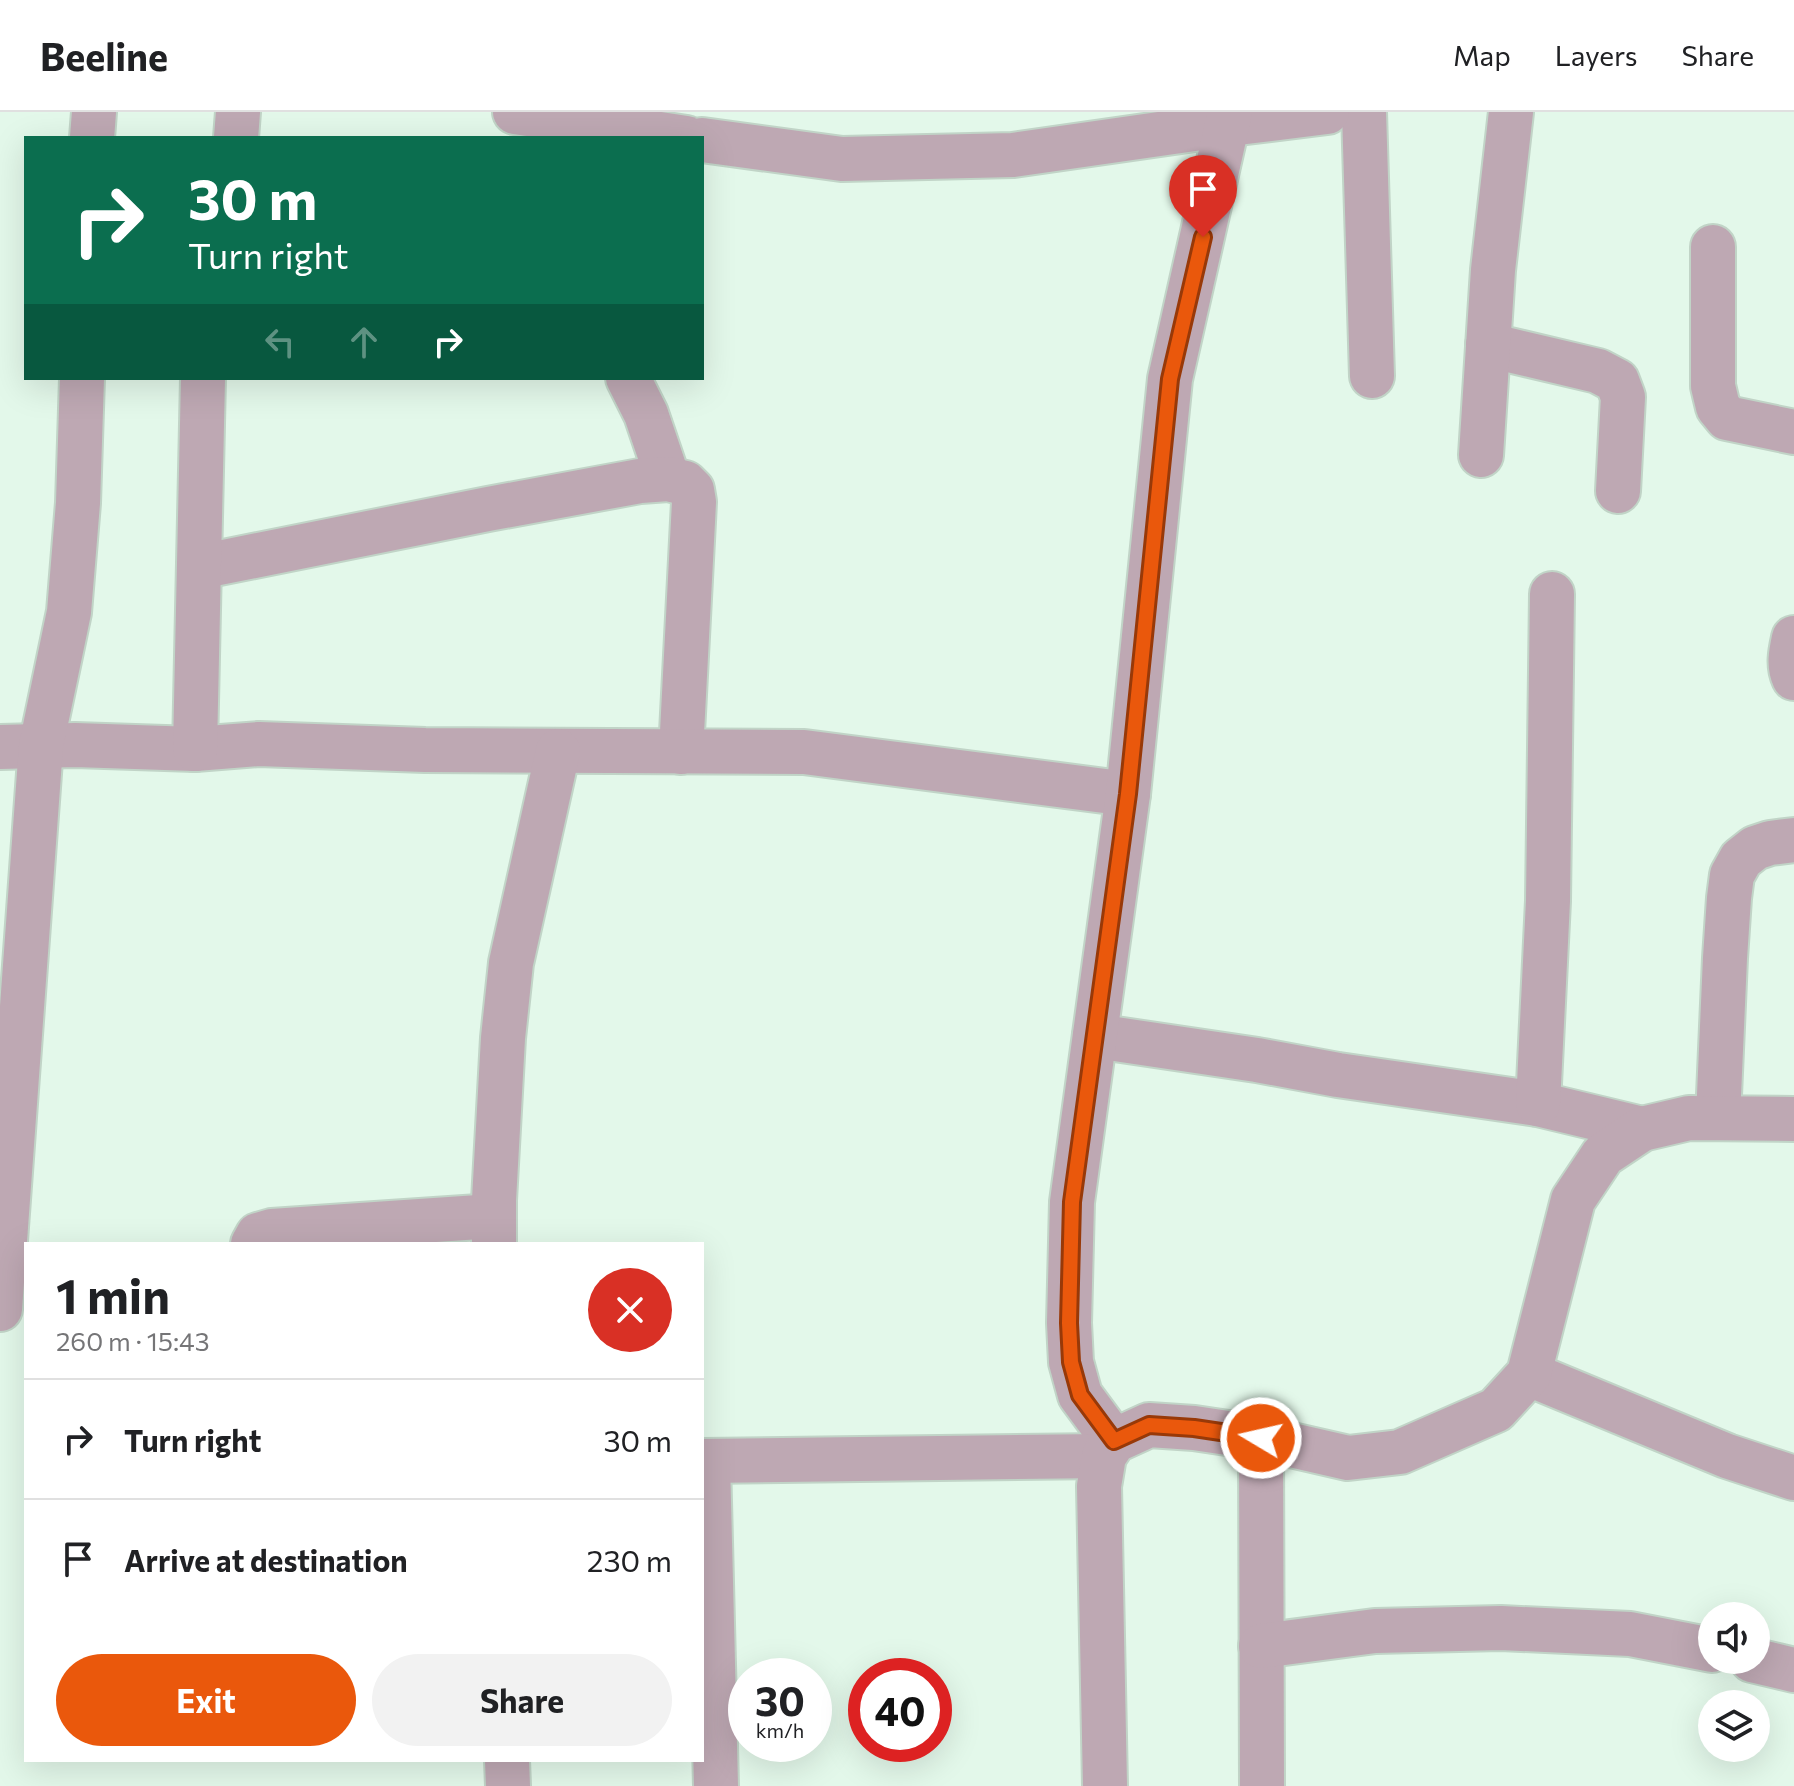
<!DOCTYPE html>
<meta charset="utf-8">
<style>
:root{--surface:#fff;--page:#f2f2f2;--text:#202124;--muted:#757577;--line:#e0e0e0;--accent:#ea580c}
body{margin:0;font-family:Commissioner,sans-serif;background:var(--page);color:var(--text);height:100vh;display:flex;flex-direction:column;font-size:30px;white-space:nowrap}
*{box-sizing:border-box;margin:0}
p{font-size:26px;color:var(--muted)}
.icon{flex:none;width:44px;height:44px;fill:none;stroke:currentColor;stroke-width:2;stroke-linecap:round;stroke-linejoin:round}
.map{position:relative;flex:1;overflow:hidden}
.panel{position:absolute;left:24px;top:1130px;width:680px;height:520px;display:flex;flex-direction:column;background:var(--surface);border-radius:0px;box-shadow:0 8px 32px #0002}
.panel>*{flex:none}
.guide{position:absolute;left:24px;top:24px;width:680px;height:244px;border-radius:0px;box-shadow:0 8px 32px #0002;background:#0b6e4f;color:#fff;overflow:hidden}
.tools{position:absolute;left:1698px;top:1490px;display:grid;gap:16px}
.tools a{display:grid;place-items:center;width:72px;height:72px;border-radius:50%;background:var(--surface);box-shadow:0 8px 32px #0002;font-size:40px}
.speed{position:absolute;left:728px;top:1546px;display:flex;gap:16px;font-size:40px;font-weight:700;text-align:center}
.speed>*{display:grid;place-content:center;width:104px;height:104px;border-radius:50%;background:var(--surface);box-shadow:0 8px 32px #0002;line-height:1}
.speed small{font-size:20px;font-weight:400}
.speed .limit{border:12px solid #d22;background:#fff;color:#111}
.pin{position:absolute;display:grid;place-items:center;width:68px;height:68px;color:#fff;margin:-82px -34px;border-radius:50% 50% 50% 0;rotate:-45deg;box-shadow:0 0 8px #0007}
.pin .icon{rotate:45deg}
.me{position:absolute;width:88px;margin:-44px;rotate:279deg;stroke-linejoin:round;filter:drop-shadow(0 0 6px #0008)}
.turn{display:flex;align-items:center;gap:28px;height:168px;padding:0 32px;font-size:36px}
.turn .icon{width:104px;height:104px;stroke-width:2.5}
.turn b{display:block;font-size:56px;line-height:68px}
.lanes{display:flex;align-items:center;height:76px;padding:0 32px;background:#0003;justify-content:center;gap:40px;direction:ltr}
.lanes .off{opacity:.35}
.round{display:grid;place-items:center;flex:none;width:84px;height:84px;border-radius:42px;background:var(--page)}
.overview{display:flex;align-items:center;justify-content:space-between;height:136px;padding:0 32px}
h1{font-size:48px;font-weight:700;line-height:60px}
.button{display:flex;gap:16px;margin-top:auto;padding:16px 32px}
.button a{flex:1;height:92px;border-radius:48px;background:var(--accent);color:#fff;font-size:32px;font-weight:700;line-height:92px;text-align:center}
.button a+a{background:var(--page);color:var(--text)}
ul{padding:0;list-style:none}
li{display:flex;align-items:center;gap:24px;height:120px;padding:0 32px;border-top:2px solid var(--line)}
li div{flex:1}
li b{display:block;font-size:30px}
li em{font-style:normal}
header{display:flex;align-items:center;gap:48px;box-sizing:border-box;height:112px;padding:0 40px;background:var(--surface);border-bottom:2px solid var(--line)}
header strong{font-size:38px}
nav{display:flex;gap:44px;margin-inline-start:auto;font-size:28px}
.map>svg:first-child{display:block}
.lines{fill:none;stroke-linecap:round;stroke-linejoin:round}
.minor-casing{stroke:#c1d4c7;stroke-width:48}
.minor{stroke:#bea8b3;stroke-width:44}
.route-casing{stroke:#983908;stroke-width:20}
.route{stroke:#ea580c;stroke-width:14}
</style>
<header>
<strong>Beeline</strong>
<nav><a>Map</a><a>Layers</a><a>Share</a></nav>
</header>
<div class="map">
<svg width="1794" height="1674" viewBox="0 0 1794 1674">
<rect width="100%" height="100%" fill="#e3f8ea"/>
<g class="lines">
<defs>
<g id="minor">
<path d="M515 0 686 26"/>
<path d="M1364 0 1372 264"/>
<path d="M92 26 94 0"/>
<path d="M236 26 238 0"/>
<path d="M702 28 842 47 1013 43 1229 12 1327 0"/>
<path d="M1713 135V274L1718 295 1727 306 1794 320"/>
<path d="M1488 233 1598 259 1617 269 1623 285 1618 379"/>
<path d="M628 266 646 302 668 367"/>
<path d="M1481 343 1493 158 1511 0"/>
<path d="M199 455 488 397 640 369 668 367 685 371 692 378 694 390 681 640"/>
<path d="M1794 526C1791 540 1788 553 1794 566"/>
<path d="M0 635 75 633 195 637 259 632 425 638 804 640 1128 682"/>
<path d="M195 637 203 266"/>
<path d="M1095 924 1257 948 1338 963 1538 992 1642 1017"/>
<path d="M1538 992 1548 789 1552 482"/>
<path d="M1718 1006 1725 846 1729 786 1732 763 1741 747 1755 736 1770 731 1794 728"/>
<path d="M253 1132 258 1123 272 1119 494 1104"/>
<path d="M494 1132V1088L503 926 511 851 558 639"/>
<path d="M0 1197 41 634 69 500 78 391 82 266"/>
<path d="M1529 1262 1727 1344 1794 1366"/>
<path d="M1261 1326 1262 1674"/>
<path d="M1114 1329 1080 1283 1071 1250 1069 1211 1072 1090 1128 682 1170 267 1230 0"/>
<path d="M702 1349 1104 1344"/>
<path d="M708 1349 716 1674"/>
<path d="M1261 1534 1375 1519 1501 1516 1630 1522 1712 1538"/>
<path d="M1752 1548 1794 1558"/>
<path d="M507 1648 508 1674"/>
<path d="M1105 1674 1099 1374 1104 1344 1114 1329 1149 1313 1194 1316 1261 1326 1348 1346 1400 1340 1496 1298 1529 1262 1573 1088 1603 1043 1642 1017 1689 1006 1794 1007"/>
</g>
</defs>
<use href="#minor" class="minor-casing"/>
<use href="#minor" class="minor"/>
</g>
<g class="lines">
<defs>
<path id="route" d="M1203 125 1170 267 1128 682 1072 1090 1069 1211 1071 1250 1080 1283 1114 1329 1149 1313 1194 1316 1261 1326"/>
</defs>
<use href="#route" class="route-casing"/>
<use href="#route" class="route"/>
</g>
</svg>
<div class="tools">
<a><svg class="icon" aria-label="sound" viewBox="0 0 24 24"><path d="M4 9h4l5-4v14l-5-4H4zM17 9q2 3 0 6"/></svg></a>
<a><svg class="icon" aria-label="layers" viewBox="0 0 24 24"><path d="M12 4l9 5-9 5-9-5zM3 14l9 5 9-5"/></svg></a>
</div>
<div class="speed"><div>30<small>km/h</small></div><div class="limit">40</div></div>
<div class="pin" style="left:1203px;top:125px;background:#d93025"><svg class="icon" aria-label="arrive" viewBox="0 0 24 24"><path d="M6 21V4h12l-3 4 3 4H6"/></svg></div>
<svg class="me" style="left:1261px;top:1326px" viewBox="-20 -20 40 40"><circle r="17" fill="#ea580c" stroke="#fff" stroke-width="3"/><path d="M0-11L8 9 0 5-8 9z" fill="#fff"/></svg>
<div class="guide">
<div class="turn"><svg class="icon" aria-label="right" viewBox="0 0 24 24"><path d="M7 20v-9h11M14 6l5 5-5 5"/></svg><div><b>30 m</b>Turn right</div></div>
<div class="lanes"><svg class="icon off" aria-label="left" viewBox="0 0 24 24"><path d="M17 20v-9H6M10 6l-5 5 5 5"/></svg><svg class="icon off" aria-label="ahead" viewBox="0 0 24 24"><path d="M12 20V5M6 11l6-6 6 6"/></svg><svg class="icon" aria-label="right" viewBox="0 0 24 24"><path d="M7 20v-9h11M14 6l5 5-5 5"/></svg></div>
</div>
<section class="panel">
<div class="overview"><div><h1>1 min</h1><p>260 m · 15:43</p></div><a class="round" style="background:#d93025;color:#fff"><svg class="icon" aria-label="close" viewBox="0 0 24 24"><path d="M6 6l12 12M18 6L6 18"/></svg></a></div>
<ul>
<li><svg class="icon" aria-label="right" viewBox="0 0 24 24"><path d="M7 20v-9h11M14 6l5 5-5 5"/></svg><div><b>Turn right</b></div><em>30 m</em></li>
<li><svg class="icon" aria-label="arrive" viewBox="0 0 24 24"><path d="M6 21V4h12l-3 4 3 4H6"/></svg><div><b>Arrive at destination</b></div><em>230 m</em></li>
</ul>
<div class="button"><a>Exit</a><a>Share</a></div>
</section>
</div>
